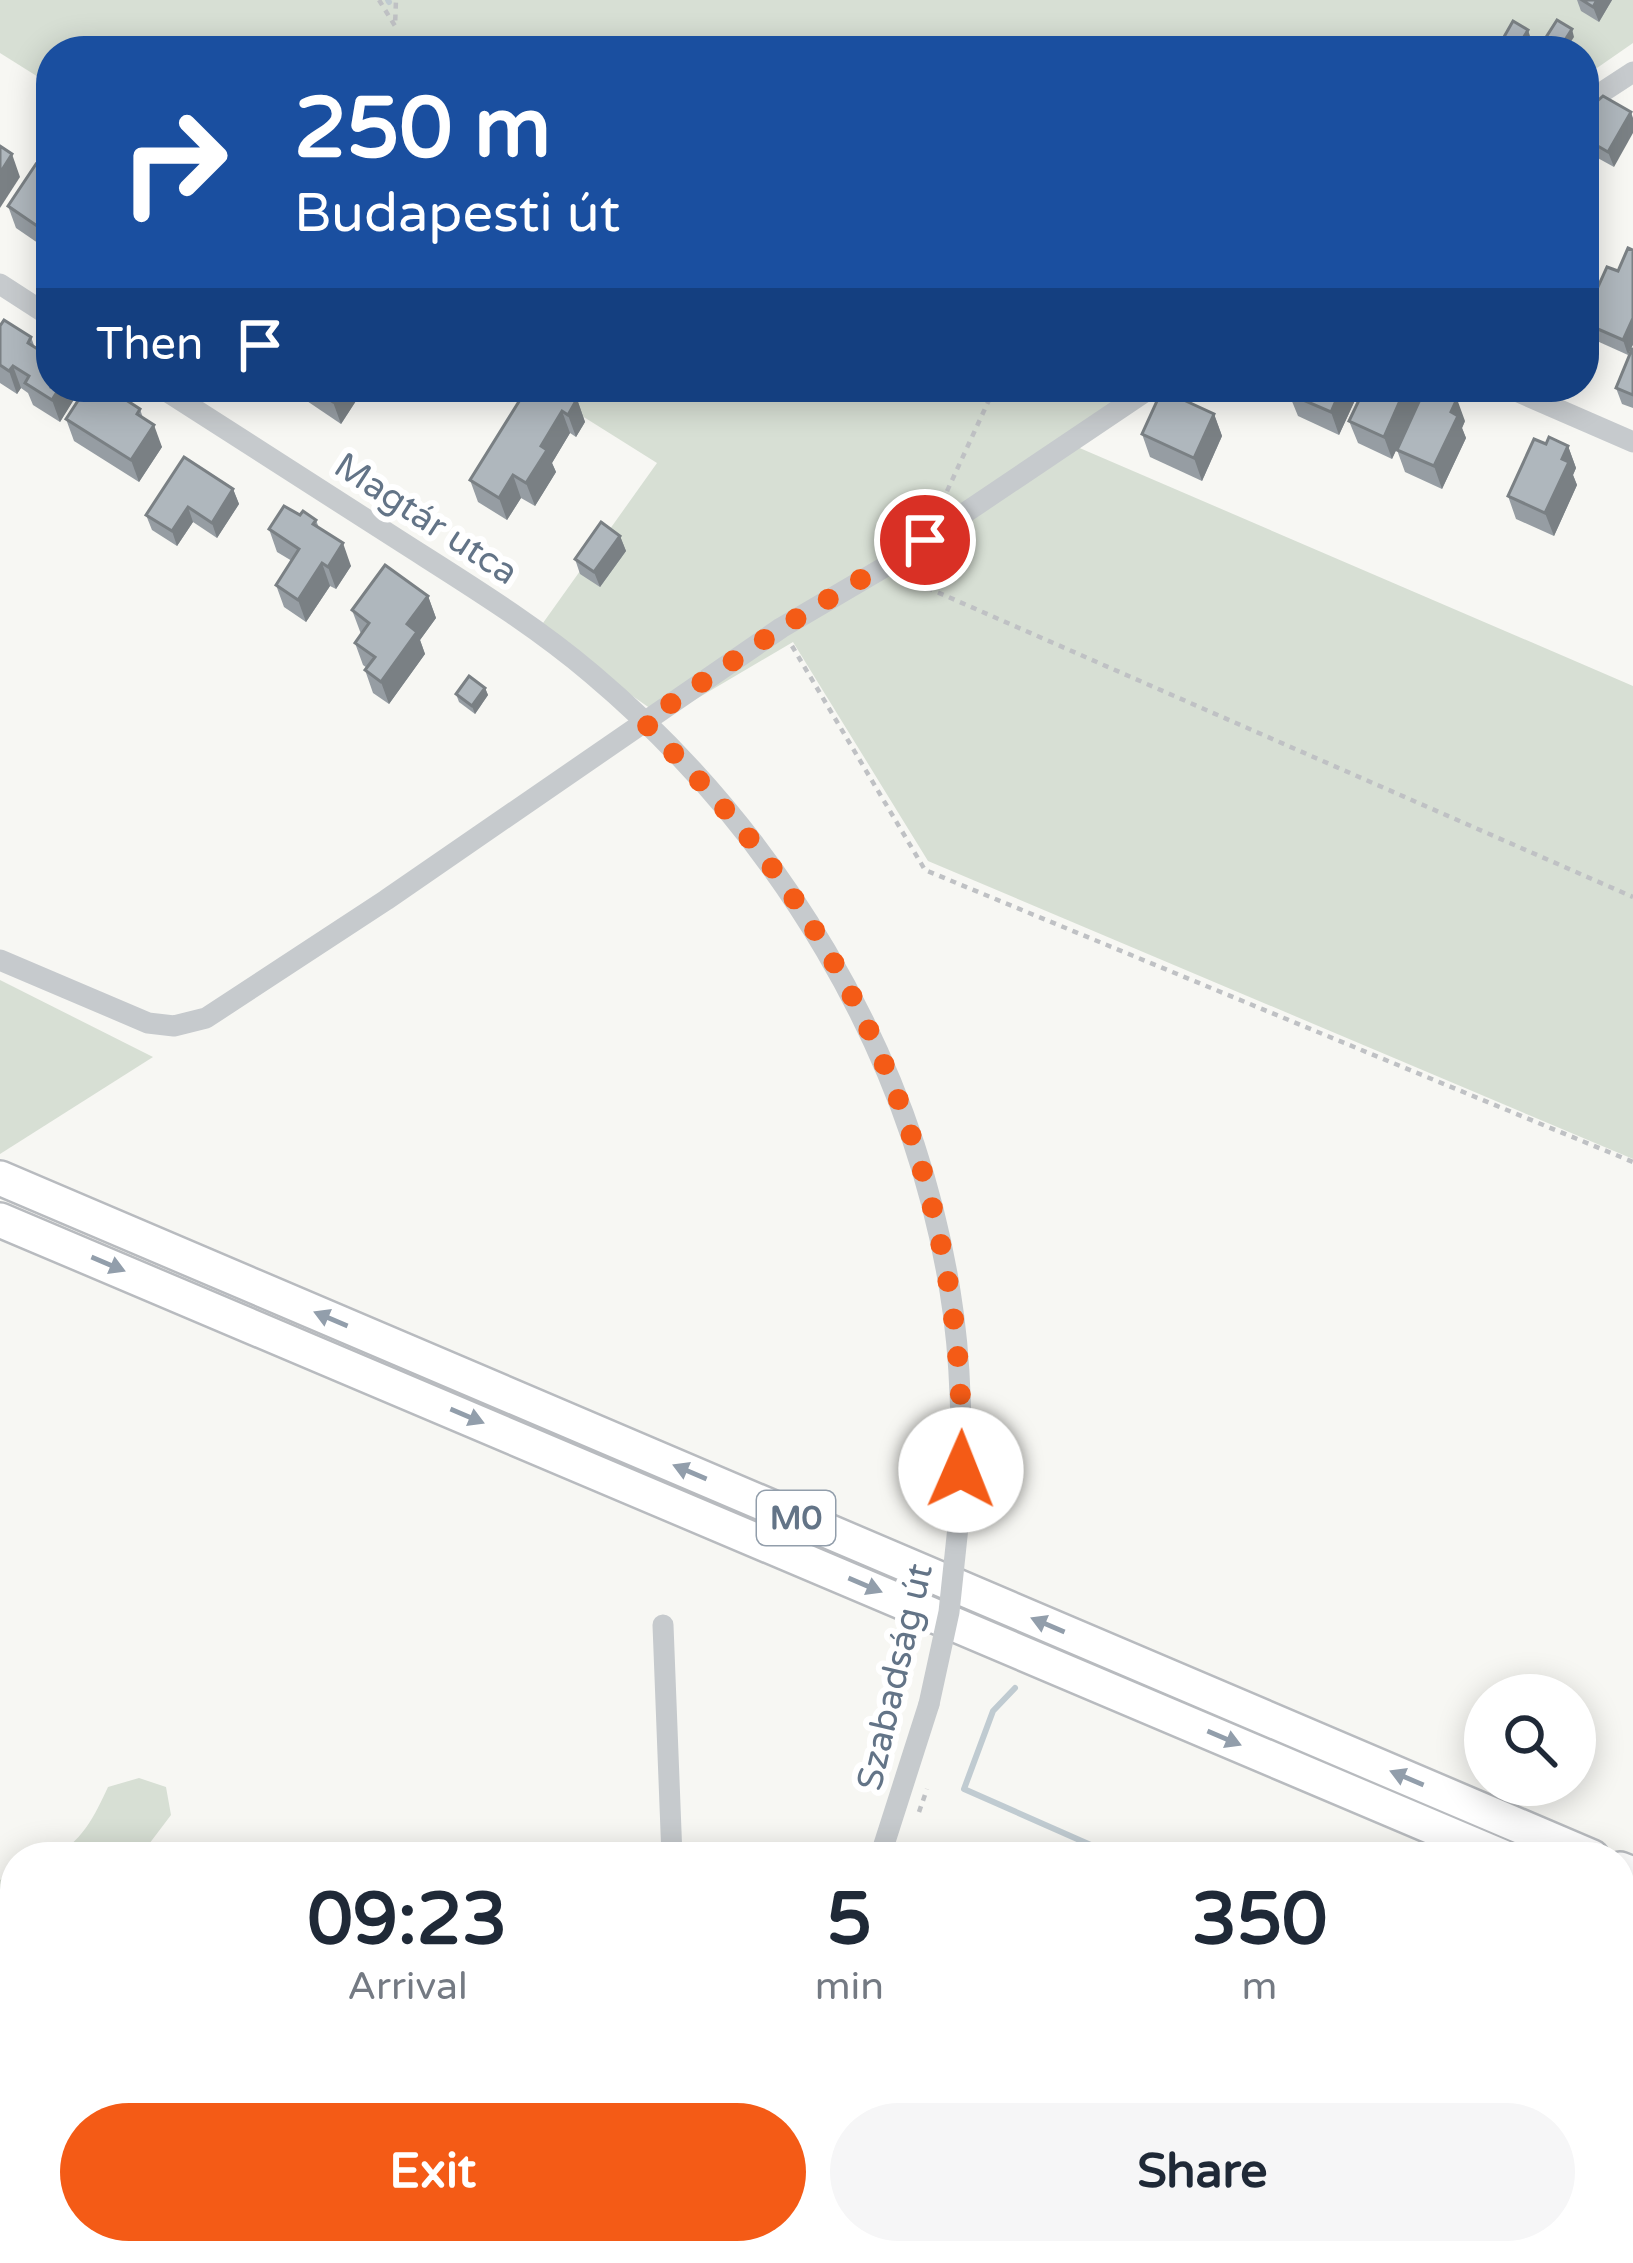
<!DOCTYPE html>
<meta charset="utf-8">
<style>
:root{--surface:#fff;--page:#f6f6f7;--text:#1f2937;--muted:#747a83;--accent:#f45b16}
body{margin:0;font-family:"Varela Round",sans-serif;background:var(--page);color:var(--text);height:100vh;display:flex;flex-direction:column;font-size:45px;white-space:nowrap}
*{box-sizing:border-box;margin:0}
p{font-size:39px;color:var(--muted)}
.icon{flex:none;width:66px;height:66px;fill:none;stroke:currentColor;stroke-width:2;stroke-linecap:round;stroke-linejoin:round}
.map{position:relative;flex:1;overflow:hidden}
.panel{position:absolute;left:0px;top:1842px;width:1635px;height:423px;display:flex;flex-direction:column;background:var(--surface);border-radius:48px 48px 0 0;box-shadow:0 6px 30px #0003}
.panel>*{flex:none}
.top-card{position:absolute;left:36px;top:36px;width:1563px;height:366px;border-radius:48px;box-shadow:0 6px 30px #0003;background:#1a4fa0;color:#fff;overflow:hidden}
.controls{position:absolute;left:1464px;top:1674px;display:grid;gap:24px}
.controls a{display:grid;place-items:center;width:132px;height:132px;border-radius:50%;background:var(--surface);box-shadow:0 6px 30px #0003;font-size:60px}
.pin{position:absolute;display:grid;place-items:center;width:102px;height:102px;color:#fff;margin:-51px;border:6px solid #fff;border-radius:50%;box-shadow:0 3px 12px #0007}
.me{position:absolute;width:132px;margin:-66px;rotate:1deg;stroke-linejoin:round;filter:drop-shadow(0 0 9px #0008)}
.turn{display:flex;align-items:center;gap:42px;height:252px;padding:0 60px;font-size:54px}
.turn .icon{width:156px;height:156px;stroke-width:2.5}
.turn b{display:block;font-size:84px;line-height:102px}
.then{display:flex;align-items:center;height:114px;padding:0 60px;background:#0003;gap:24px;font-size:45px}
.eta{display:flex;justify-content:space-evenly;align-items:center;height:204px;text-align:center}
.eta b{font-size:72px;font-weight:800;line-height:84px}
.button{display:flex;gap:24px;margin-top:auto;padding:24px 60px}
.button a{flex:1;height:138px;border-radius:72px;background:var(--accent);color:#fff;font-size:48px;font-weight:800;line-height:138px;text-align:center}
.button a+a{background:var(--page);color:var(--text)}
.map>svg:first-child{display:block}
.green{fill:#d7dfd4}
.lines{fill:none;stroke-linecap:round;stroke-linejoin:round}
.stream{stroke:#c0cbd1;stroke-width:6}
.highway-casing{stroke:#b8bbbf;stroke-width:38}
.path{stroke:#bfc1c4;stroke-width:4.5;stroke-dasharray:6 6;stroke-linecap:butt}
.minor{stroke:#c6cacd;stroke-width:21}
.highway{stroke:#fff;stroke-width:33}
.minor-bridge{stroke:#c6cacd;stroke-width:21}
.wall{fill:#969da3}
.shaded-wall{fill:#7a8084}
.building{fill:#afb7bd;stroke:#7a8084;stroke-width:3}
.oneway{fill:#929eab}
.route{stroke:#f45b16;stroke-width:21;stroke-dasharray:0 37.8}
.labels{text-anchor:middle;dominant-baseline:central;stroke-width:12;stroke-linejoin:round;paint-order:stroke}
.shield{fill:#fff;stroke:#929eab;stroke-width:3}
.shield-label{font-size:33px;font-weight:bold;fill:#637487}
.street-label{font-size:36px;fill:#637487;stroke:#fff}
</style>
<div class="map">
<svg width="1633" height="2263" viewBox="0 0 1633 2263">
<rect width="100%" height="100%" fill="#f7f7f3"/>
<g class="green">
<path d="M0 0H1633V43L1584 77V51H51V85L0 53Z"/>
<path d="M536 387H1136L1061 440 1633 686V1159L928 861 793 642 664 718 538 630 657 463Z"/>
<path d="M0 980 153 1057 0 1154Z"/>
<path d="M139 1778 166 1787 171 1815 146 1848 145 1857H50C81 1845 95 1815 108 1787Z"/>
<path d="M15 1871V2066L0 2104V1880Z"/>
</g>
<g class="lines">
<g class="stream">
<path d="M388 0 389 2"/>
<path d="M1015 1688 993 1711 964 1789 1118 1857"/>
<path d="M1620 2079 1633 2084"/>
</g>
<defs>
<g id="highway">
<path d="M0 1178 1592 1857"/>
<path d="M0 1220 1503 1857"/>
<path d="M1620 1869 1633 1874"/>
<path d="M1620 1907 1633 1912"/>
</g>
</defs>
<use href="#highway" class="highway-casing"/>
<g class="path">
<path d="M379 0 395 26 396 0"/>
<path d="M942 502 995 387"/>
<path d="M905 578 1633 897"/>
<path d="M792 646 925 870 1633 1162"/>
<path d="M919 1812 927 1789"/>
<path d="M1615 2250 1633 2256"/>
<path d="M767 2263 771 2250"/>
</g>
<g class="minor">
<path d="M1584 104 1633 72"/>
<path d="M0 284 51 317"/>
<path d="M160 387C239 438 318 489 397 539 464 582 532 623 592 674 777 830 911 1050 950 1291 962 1363 962 1435 960 1508"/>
<path d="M1507 387 1633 442"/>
<path d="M0 960 148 1023 174 1026 206 1018 386 900 781 628 883 568 1152 387"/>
<path d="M663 1625 672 1857"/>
<path d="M880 1857 929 1704"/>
<path d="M723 2263 727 2250"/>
</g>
<use href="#highway" class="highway"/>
<path class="minor-bridge" d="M929 1704 949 1612 960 1508"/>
</g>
<g class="wall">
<path d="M1577 0H1612L1599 22 1581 11Z"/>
<path d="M1603 96 1614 167 1585 151 1584 147V113Z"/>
<path d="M51 174V252L16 228 8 206Z"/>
<path d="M1618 271 1628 355 1588 337 1584 326V318Z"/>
<path d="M0 326 31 337 35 348 81 388 60 422 33 405 28 393 21 388 17 394 0 383Z"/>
<path d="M1633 349V408L1622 404 1616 388Z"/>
<path d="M299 387H365L341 424 304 399Z"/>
<path d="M1249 387H1288L1281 402Z"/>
<path d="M1292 387H1417L1421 397 1392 459 1358 443 1349 421 1358 403 1356 398 1339 435 1298 416 1289 394Z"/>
<path d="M577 399 585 422 576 437 570 433 552 463 556 472 535 506 521 498 507 520 478 502 470 480Z"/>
<path d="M140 409 143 418 162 447 139 482 74 441 66 419Z"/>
<path d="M1214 414 1222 436 1202 481 1150 457 1142 434Z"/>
<path d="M1465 421 1462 428 1466 438 1442 489 1405 472 1397 450Z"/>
<path d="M1546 444 1568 446 1576 468 1573 475 1577 485 1554 536 1516 519 1508 496Z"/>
<path d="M233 489 239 504 217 538 193 522 177 546 152 530 146 515Z"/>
<path d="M300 515 316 520 319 528 351 566 336 589 330 586 306 622 284 607 276 585 292 561 277 552 269 529Z"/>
<path d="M620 536 626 551 600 587 580 574 575 559Z"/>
<path d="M428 596 436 618 420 640 425 654 389 704 373 693 365 670 367 668 363 665 355 643 361 634 352 610Z"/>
<path d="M485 688 488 695 475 714 459 702 456 694Z"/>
</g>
<g class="shaded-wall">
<path d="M1597 0H1612L1599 22 1593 7Z"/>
<path d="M1572 29 1574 37 1565 51H1558Z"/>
<path d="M1528 30 1533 45 1530 51H1515Z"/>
<path d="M1631 112 1633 118V133L1614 167 1608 152Z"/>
<path d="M12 154 20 177 0 208V173Z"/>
<path d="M51 218V250L43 230Z"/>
<path d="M1633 318V345L1628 355 1623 340Z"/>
<path d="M13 366 21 388 17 394 9 371Z"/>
<path d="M60 387 81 388 60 422 52 400Z"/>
<path d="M343 387H365L341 424 333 402Z"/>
<path d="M1276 387H1288L1281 402Z"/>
<path d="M1342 387H1361L1354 394 1356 398 1339 435 1331 412Z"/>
<path d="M1406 387H1417L1421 397 1392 459 1384 437Z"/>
<path d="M577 399 585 422 576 437 568 415Z"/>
<path d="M1457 399 1465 421 1462 428 1466 438 1442 489 1434 466 1451 412Z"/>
<path d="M562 411 570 433 552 463 556 472 535 506 526 483 541 446Z"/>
<path d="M1214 414 1222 436 1202 481 1194 458Z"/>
<path d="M154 425 162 447 139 482 131 460Z"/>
<path d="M1568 446 1576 468 1573 475 1577 485 1554 536 1545 513 1562 459Z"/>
<path d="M513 475 521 498 507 520 499 498Z"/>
<path d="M233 489 239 504 217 538 212 523Z"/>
<path d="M188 507 193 522 177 546 172 531Z"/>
<path d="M620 536 626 551 600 587 594 572Z"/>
<path d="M343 543 351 566 336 589 328 567Z"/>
<path d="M322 563 330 586 306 622 298 600Z"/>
<path d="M428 596 436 618 420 640 425 654 389 704 381 682 407 624Z"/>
<path d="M485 688 488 695 475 714 472 706Z"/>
</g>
<g class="building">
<path d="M1582 0H1597L1593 7Z"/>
<path d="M1557 20 1572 29 1558 51 1543 42Z"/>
<path d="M1513 21 1528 30 1515 51H1496Z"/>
<path d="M1603 96 1631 112 1608 152 1584 138V113Z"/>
<path d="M0 146 12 154 0 173Z"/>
<path d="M36 164 51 174V218L43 230 8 206Z"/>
<path d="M1628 248 1633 250V318L1623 340 1584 323V318L1607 267 1618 271Z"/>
<path d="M4 320 31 337 28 343 44 353 47 349 51 352V387H60L52 400 25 383 29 376 13 366 9 371 0 365V326Z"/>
<path d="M1632 349H1633V395L1616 388Z"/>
<path d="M87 387H95L99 390 101 387H106L140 409 137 414 154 425 131 460 66 419Z"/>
<path d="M311 387H343L333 402Z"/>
<path d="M528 387H557L577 399 568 415 562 411 541 446 547 450 526 483 513 475 499 498 470 480Z"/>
<path d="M1292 387H1342L1331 412 1289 394Z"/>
<path d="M1358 387H1406L1384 437 1349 421 1361 396 1354 394Z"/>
<path d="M1162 390 1214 414 1194 458 1142 434Z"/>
<path d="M1438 390 1457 399 1451 412 1458 416 1434 466 1397 450 1423 393 1434 398Z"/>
<path d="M1549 437 1568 446 1562 459 1569 462 1545 513 1508 496 1534 439 1546 444Z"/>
<path d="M184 457 233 489 212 523 188 507 172 531 146 515Z"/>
<path d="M284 506 300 515 303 511 316 520 313 524 343 543 328 567 322 563 298 600 276 585 299 549 269 529Z"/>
<path d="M601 522 620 536 594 572 575 559Z"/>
<path d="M385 565 428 596 407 624 417 632 381 682 365 670 375 657 355 643 369 623 352 610Z"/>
<path d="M469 676 485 688 472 706 456 694Z"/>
</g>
<defs><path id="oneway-solid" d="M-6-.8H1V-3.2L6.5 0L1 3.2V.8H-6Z" transform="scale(3)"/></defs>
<g class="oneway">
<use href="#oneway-solid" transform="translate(108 1264) rotate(23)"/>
<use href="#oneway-solid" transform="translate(331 1319) rotate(-157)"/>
<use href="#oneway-solid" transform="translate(467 1416) rotate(23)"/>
<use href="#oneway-solid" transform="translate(690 1472) rotate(-157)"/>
<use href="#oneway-solid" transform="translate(865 1585) rotate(23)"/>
<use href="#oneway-solid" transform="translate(1048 1625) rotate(-157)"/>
<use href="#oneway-solid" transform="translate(1224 1738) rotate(23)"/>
<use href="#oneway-solid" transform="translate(1407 1778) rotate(-157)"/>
</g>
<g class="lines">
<path class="route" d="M925 540 781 628 644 722C688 768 732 814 770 865 899 1038 968 1255 961 1470"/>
</g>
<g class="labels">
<rect class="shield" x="757" y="1491" width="78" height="54" rx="9"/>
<g class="shield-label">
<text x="796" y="1518">M0</text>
</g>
<g class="street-label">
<text transform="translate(426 519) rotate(33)">Magtár utca</text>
<text transform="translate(895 1677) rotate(-77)">Szabadság út</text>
</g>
</g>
</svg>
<div class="controls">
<a><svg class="icon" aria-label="search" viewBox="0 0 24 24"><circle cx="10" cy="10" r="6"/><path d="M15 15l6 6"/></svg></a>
</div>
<div class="pin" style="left:925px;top:540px;background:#d93025"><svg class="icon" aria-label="arrive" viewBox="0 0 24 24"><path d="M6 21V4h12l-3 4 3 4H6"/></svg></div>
<svg class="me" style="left:961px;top:1470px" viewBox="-20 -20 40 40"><circle r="19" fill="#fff"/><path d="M0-13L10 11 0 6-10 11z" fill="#f45b16"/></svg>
<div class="top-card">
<div class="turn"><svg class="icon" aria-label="right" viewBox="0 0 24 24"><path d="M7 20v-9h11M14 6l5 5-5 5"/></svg><div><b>250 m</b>Budapesti út</div></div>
<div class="then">Then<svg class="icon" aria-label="arrive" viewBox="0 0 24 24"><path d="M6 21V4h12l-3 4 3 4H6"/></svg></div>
</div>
<section class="panel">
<div class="eta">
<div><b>09:23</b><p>Arrival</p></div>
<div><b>5</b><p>min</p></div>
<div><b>350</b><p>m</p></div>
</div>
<div class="button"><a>Exit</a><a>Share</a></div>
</section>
</div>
